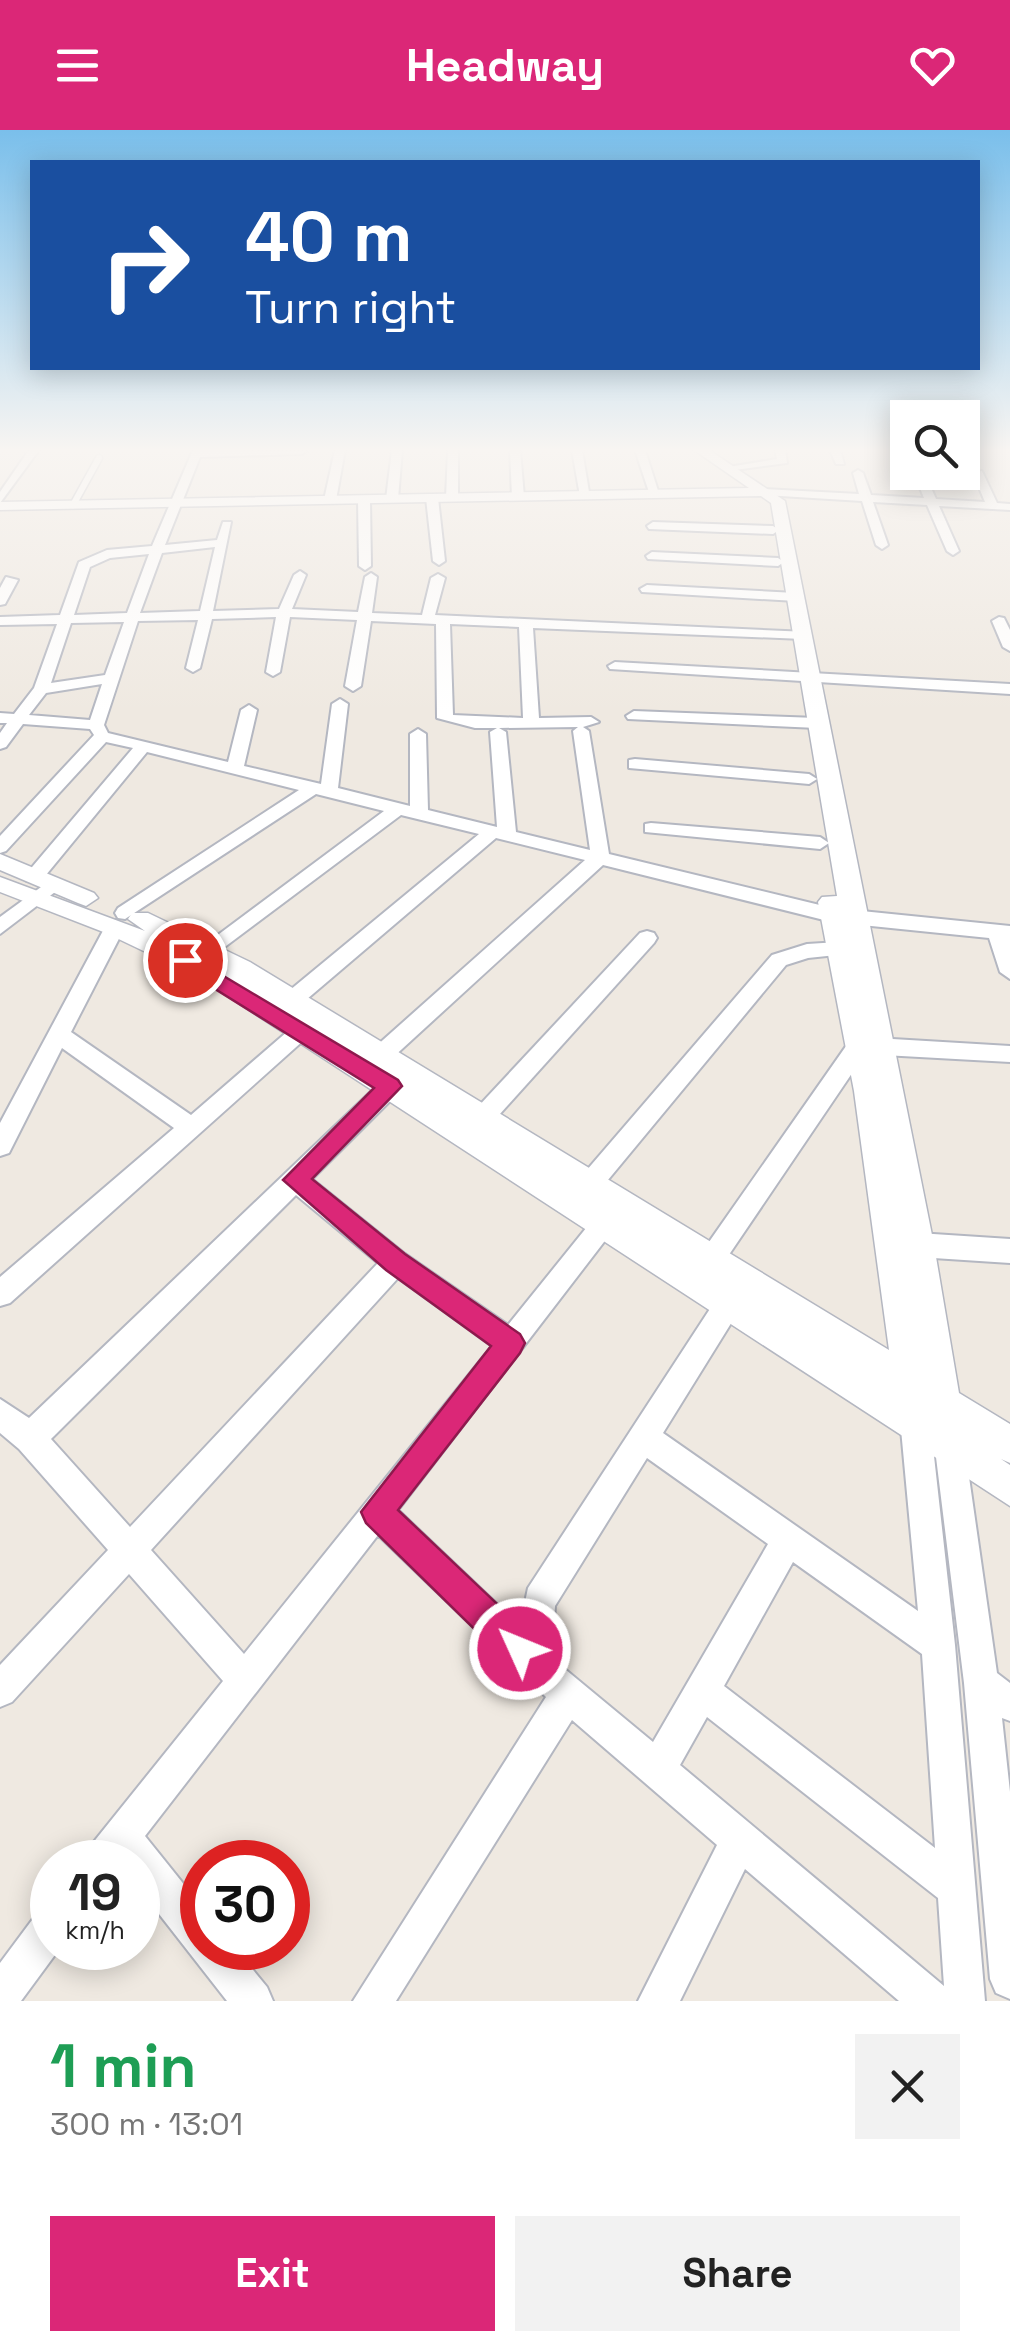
<!DOCTYPE html>
<meta charset="utf-8">
<style>
:root{--surface:#fff;--page:#f2f2f2;--text:#222;--muted:#767676;--accent:#db2777}
body{margin:0;font-family:"Space Grotesk",sans-serif;background:var(--page);color:var(--text);height:100vh;display:flex;flex-direction:column;font-size:38px;white-space:nowrap}
*{box-sizing:border-box;margin:0}
p{font-size:32px;color:var(--muted)}
.icon{flex:none;width:55px;height:55px;fill:none;stroke:currentColor;stroke-width:2;stroke-linecap:round;stroke-linejoin:round}
.map{position:relative;height:1871px;overflow:hidden}
.details{display:flex;flex-direction:column;background:var(--surface);flex:1}
.details>*{flex:none}
.top-card{position:absolute;left:30px;top:30px;width:950px;height:210px;border-radius:0px;box-shadow:0 5px 25px #0003;background:#1a4fa0;color:#fff;overflow:hidden}
.tools{position:absolute;left:890px;top:270px;display:grid;gap:20px}
.tools a{display:grid;place-items:center;width:90px;height:90px;border-radius:0px;background:var(--surface);box-shadow:0 5px 25px #0003;font-size:50px}
.speed{position:absolute;left:30px;top:1710px;display:flex;gap:20px;font-size:50px;font-weight:700;text-align:center}
.speed>*{display:grid;place-content:center;width:130px;height:130px;border-radius:50%;background:var(--surface);box-shadow:0 5px 25px #0003;line-height:1}
.speed small{font-size:25px;font-weight:400}
.speed .limit{border:15px solid #d22;background:#fff;color:#111}
.pin{position:absolute;display:grid;place-items:center;width:85px;height:85px;color:#fff;margin:-42px;border:5px solid #fff;border-radius:50%;box-shadow:0 2px 10px #0007}
.me{position:absolute;width:110px;margin:-55px;rotate:314deg;stroke-linejoin:round;filter:drop-shadow(0 0 8px #0008)}
.turn{display:flex;align-items:center;gap:35px;height:210px;padding:0 50px;font-size:45px}
.turn .icon{width:130px;height:130px;stroke-width:2.5}
.turn b{display:block;font-size:70px;line-height:85px}
.round{display:grid;place-items:center;flex:none;width:105px;height:105px;border-radius:0px;background:var(--page)}
.headline{display:flex;align-items:center;justify-content:space-between;height:170px;padding:0 50px}
h1{font-size:60px;font-weight:600;line-height:75px;color:#1e9e55}
.action{display:flex;gap:20px;margin-top:auto;padding:20px 50px}
.action a{flex:1;height:115px;border-radius:0px;background:var(--accent);color:#fff;font-size:40px;font-weight:600;line-height:115px;text-align:center}
.action a+a{background:var(--page);color:var(--text)}
header{display:flex;justify-content:space-between;align-items:center;height:130px;padding:0 50px;background:var(--accent);color:#fff;font-size:45px;font-weight:600}
.map>svg:first-child{display:block}
.lines{fill:none;stroke-linecap:round;stroke-linejoin:round}
.service-casing{stroke:#b4b7c1;stroke-width:9}
.minor-casing{stroke:#b4b7c1;stroke-width:4}
.tertiary-casing{stroke:#b4b7c1;stroke-width:3}
.service{stroke:#fff;stroke-width:6}
.minor{fill:#fff;fill-rule:evenodd}
.tertiary{fill:#fff;fill-rule:evenodd}
.route{fill:#db2777;stroke:#8e194d;stroke-width:2.5}
</style>
<header><svg class="icon" aria-label="menu" viewBox="0 0 24 24"><path d="M4 6h16M4 12h16M4 18h16"/></svg>Headway<svg class="icon" aria-label="heart" viewBox="0 0 24 24"><path d="M12 20l-8-8c-3-5 5-10 8-4 3-6 11-1 8 4z"/></svg></header>
<div class="map">
<svg width="1010" height="1871" viewBox="0 0 1010 1871">
<rect width="100%" height="100%" fill="#efe9e1"/>
<g class="lines">
<defs>
<path id="service" d="M73 375 99 328"/>
<g id="minor">
<path d="M29 320H39L0 373V362Z"/>
<path d="M193 320 307 321 302 324 200 327 165 415 217 410 223 392H231L213 481 279 479 294 445 300 441 306 445 292 479 358 482 365 447 371 443 377 447 372 483 422 485 431 448 438 444 445 448 435 485 808 502V508L803 509 533 498 539 588 591 587 599 592 583 597 589 601 609 724 832 778 1010 796V849L1000 842 989 808 832 792 603 735 390 930 382 932 371 924 374 918 585 730 496 708 300 875H284L281 870 284 865 479 704 401 685 210 828 203 826 200 821 203 816 384 681 316 664 125 789 118 788 115 783 118 778 299 660 147 622 41 751H27V743L133 618 106 612 6 721 0 723V706L94 605 90 599 23 594 6 617 0 619V603L7 593H0V583L14 584 34 558 57 494 0 495V487L60 485 79 432 107 420 152 416ZM215 417 200 481 140 483 162 423ZM149 424 127 483 74 485 90 437 110 428ZM276 487 266 542 273 546 280 542 290 487 357 490 345 556 353 561 361 556 371 491 436 494 437 588 475 598H497L490 602 497 697 428 680 426 604 418 599 410 604V676L338 658 348 574 340 569 332 574 321 654 244 636 257 580 249 575 241 580 228 632 108 603 104 595 138 491 198 490 186 538 193 542 200 538 212 489ZM124 492 105 545 51 553 71 493ZM450 494 519 497 523 588 453 585ZM102 554 90 590 29 585 46 563ZM578 597 573 601 590 720 516 702 506 602 499 598Z"/>
<path d="M335 320H345L336 370 330 373 324 370Z"/>
<path d="M392 320H402L398 369 392 372 386 369Z"/>
<path d="M448 320H458V368L452 371 446 368Z"/>
<path d="M510 320H520L524 367 518 370 512 367Z"/>
<path d="M572 320H582L590 368 580 366Z"/>
<path d="M635 320H645L660 367 650 365Z"/>
<path d="M775 320H785L787 333 727 341 722 338 777 329Z"/>
<path d="M830 320H840L844 334H836Z"/>
<path d="M858 340 863 343 871 365 924 368 914 343 924 342 936 369 985 372 973 343 982 341 997 373 1010 374V380L939 376 959 421 953 425 947 421 927 375 873 372 888 415 882 419 876 415 862 371 764 365 758 362 764 359 859 364 853 343Z"/>
<path d="M432 365 438 368 445 431 439 435 433 431 426 368Z"/>
<path d="M364 366 370 369 371 436 365 440 359 436 358 369Z"/>
<path d="M653 392 773 396 779 400 773 404 649 399 647 396Z"/>
<path d="M652 422 778 428 784 432 778 436 648 429 646 426Z"/>
<path d="M6 447 18 450 5 474 0 475V458Z"/>
<path d="M647 455 796 463 803 467 796 471 642 462 640 459Z"/>
<path d="M999 487 1004 488 1010 500V521L1003 517 992 491Z"/>
<path d="M615 532 1010 554V564L610 539 608 536Z"/>
<path d="M634 581 817 588 825 593 817 598 628 589 626 586Z"/>
<path d="M635 629 809 644 817 649 809 654 629 638V630Z"/>
<path d="M651 693 820 707 829 713 820 719 645 702V694Z"/>
<path d="M52 749 59 751V759L0 804V787Z"/>
<path d="M115 790 125 797 71 902 191 985 295 895 303 893 314 901 10 1173 0 1176V1147L174 998 62 918 9 1023 0 1026V993L105 797Z"/>
<path d="M647 801 654 803 657 808 654 813 490 995H474L470 988 474 981 640 803Z"/>
<path d="M839 812 849 819 846 824 808 828 786 835 598 1062 589 1065 580 1062 577 1055 580 1048 772 825 807 814Z"/>
<path d="M859 907 1010 916V932L865 924 720 1138 711 1142 702 1138 698 1130 702 1122 851 909Z"/>
<path d="M390 948 398 951 401 957 398 963 312 1049 405 1124 508 1195 595 1087 604 1084 613 1087 617 1095 398 1380 520 1496 528 1458 719 1165 729 1161 739 1165 743 1174 663 1303 918 1481 901 1299 906 1289 916 1284 926 1289 931 1299 955 1515 985 1871H899L745 1739 680 1871H638L717 1715 572 1590 396 1871H353L546 1567 378 1405 145 1706 202 1777V1818H235L267 1857 273 1871H227L138 1757V1732H82L88 1719 223 1551 129 1444 12 1572 0 1577V1535L108 1420 19 1319 0 1303V1269L29 1288 382 951ZM296 1065 378 1133 130 1397 51 1309ZM398 1148 492 1216 244 1524 151 1420ZM647 1328 768 1414 653 1612 560 1535 553 1509 555 1476ZM793 1432 922 1524 935 1718 724 1556ZM707 1587 938 1768 944 1856 680 1635Z"/>
<path d="M918 1103 1010 1109V1133L918 1127 909 1123 905 1115 909 1107Z"/>
<path d="M950 1304 961 1308 965 1319 997 1543 1010 1553V1591L1002 1588 1010 1662V1869L996 1863 990 1849 964 1553 935 1319 939 1308Z"/>
<path d="M52 1776V1818H60L21 1871H0V1833L38 1782Z"/>
</g>
<g id="tertiary">
<path d="M694 320H709L785 371 934 1115 959 1263 1010 1294V1333L1001 1329 1010 1335V1376L200 848 106 803 0 762V747L145 801 128 789 132 783H148L250 832 889 1220 854 961 818 772 822 767 837 766 771 373 761 366 0 380V372L749 358Z"/>
<path d="M0 724 94 763 98 768 86 776 78 773 0 740Z"/>
</g>
</defs>
<use href="#service" class="service-casing"/>
<use href="#minor" class="minor-casing"/>
<use href="#tertiary" class="tertiary-casing"/>
<use href="#service" class="service"/>
<use href="#minor" class="minor"/>
<use href="#tertiary" class="tertiary"/>
</g>
<linearGradient id="sky" x2="0" y2="1"><stop stop-color="#7abfeb"/><stop offset="0.55" stop-color="#f8f5f2"/><stop offset="1" stop-color="#f8f5f2" stop-opacity="0"/></linearGradient>
<rect width="1010" height="582" fill="url(#sky)"/>
<path class="route" d="M185 823 398 950 402 956 312 1049 405 1124 520 1204 525 1213 520 1223 398 1380 532 1507 537 1519 532 1531 520 1536 507 1531 366 1393 361 1382 491 1216 386 1140 283 1050 374 958 178 836 175 830Z"/>
</svg>
<div class="tools">
<a><svg class="icon" aria-label="search" viewBox="0 0 24 24"><circle cx="10" cy="10" r="6"/><path d="M15 15l6 6"/></svg></a>
</div>
<div class="speed"><div>19<small>km/h</small></div><div class="limit">30</div></div>
<div class="pin" style="left:185px;top:830px;background:#d93025"><svg class="icon" aria-label="arrive" viewBox="0 0 24 24"><path d="M6 21V4h12l-3 4 3 4H6"/></svg></div>
<svg class="me" style="left:520px;top:1519px" viewBox="-20 -20 40 40"><circle r="17" fill="#db2777" stroke="#fff" stroke-width="3"/><path d="M0-11L8 9 0 5-8 9z" fill="#fff"/></svg>
<div class="top-card">
<div class="turn"><svg class="icon" aria-label="right" viewBox="0 0 24 24"><path d="M7 20v-9h11M14 6l5 5-5 5"/></svg><div><b>40 m</b>Turn right</div></div>
</div>
</div>
<section class="details">
<div class="headline"><div><h1>1 min</h1><p>300 m · 13:01</p></div><a class="round"><svg class="icon" aria-label="close" viewBox="0 0 24 24"><path d="M6 6l12 12M18 6L6 18"/></svg></a></div>
<div class="action"><a>Exit</a><a>Share</a></div>
</section>
